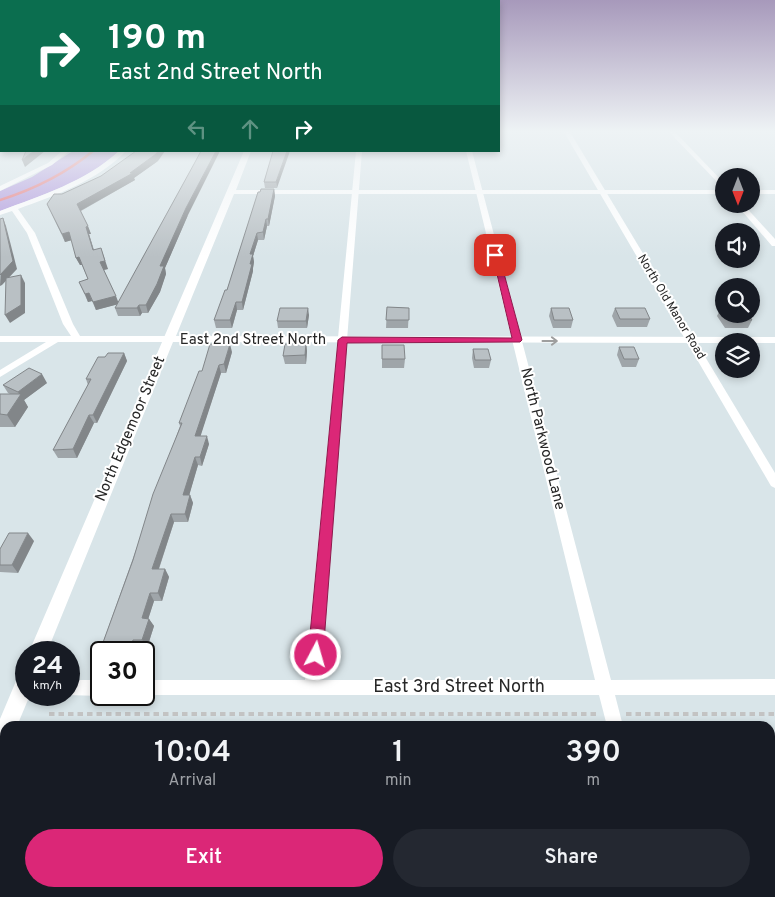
<!DOCTYPE html>
<style>
:root{--surface:#171b24;--page:#242831;--text:#f1f3f6;--muted:#9ea1a6;--accent:#db2777}
body{margin:0;font-family:Overpass,sans-serif;background:var(--page);color:var(--text);height:100vh;display:flex;flex-direction:column;font-size:19px;white-space:nowrap}
*{box-sizing:border-box;margin:0}
p{font-size:16px;color:var(--muted)}
.icon{flex:none;width:28px;height:28px;fill:none;stroke:currentColor;stroke-width:2;stroke-linecap:round;stroke-linejoin:round}
.map{position:relative;flex:1;overflow:hidden}
.details{position:absolute;left:0px;top:721px;width:775px;height:176px;display:flex;flex-direction:column;background:var(--surface);border-radius:15px 15px 0 0;box-shadow:0 2px 8px #0003}
.details>*{flex:none}
.hud{position:absolute;left:0px;top:0px;width:500px;height:152px;box-shadow:0 2px 8px #0003;background:#0b6e4f;color:#fff;overflow:hidden}
.needle{width:32px;rotate:180deg}
.fabs{position:absolute;left:715px;top:168px;display:grid;gap:10px}
.fabs a{display:grid;place-items:center;width:45px;height:45px;border-radius:50%;background:var(--surface);box-shadow:0 2px 8px #0003;font-size:25px}
.speed{position:absolute;left:15px;top:641px;display:flex;gap:10px;font-size:25px;font-weight:700;text-align:center}
.speed>*{display:grid;place-content:center;width:65px;height:65px;border-radius:50%;background:var(--surface);box-shadow:0 2px 8px #0003;line-height:1}
.speed small{font-size:12px;font-weight:400}
.speed .limit{border:2px solid #111;border-radius:8px;background:#fff;color:#111}
.pin{position:absolute;display:grid;place-items:center;width:42px;height:42px;color:#fff;margin:-21px;border-radius:10px;box-shadow:0 2px 8px #0006}
.me{position:absolute;width:55px;margin:-28px;rotate:6deg;stroke-linejoin:round;filter:drop-shadow(0 0 4px #0008)}
.turn{display:flex;align-items:center;gap:18px;height:105px;padding:0 25px;font-size:22px}
.turn .icon{width:65px;height:65px;stroke-width:2.5}
.turn b{display:block;font-size:35px;line-height:42px}
.lanes{display:flex;align-items:center;height:48px;padding:0 25px;background:#0003;justify-content:center;gap:25px;direction:ltr}
.lanes .off{opacity:.35}
.eta{display:flex;justify-content:space-evenly;align-items:center;height:85px;text-align:center}
.eta b{font-size:30px;font-weight:600;line-height:35px}
.button{display:flex;gap:10px;margin-top:auto;padding:10px 25px}
.button a{flex:1;height:58px;border-radius:30px;background:var(--accent);color:#fff;font-size:20px;font-weight:600;line-height:58px;text-align:center}
.button a+a{background:var(--page);color:var(--text)}
.map>svg:first-child{display:block}
.green{fill:#b098dd}
.lines{fill:none;stroke-linecap:round;stroke-linejoin:round}
.stream{stroke:#e67177;stroke-width:2.5}
.path{stroke:#c3c3c3;stroke-width:4;stroke-dasharray:5.5 4;stroke-linecap:butt}
.minor{fill:#fff;fill-rule:evenodd}
.tertiary{fill:#fff;fill-rule:evenodd}
.wall{fill:#9fa5a9}
.shaded-wall{fill:#828689}
.building{fill:#b9c0c4;stroke:#828689}
.oneway{stroke:#9e9e9e}
.route{fill:#db2777;stroke:#8e194d}
.labels{text-anchor:middle;dominant-baseline:central;stroke-width:4;stroke-linejoin:round;paint-order:stroke}
.far-street-label{font-size:12px;fill:#272727;stroke:#fff}
.street-label{font-size:15px;fill:#272727;stroke:#fff}
.near-street-label{font-size:18px;fill:#272727;stroke:#fff}
</style>
<div class="map">
<svg width="775" height="897" viewBox="0 0 775 897">
<rect width="100%" height="100%" fill="#d9e5e9"/>
<path class="green" d="M73 151H120C86 181 41 196 0 211V191L32 177Z"/>
<g class="lines">
<path class="stream" d="M0 200C35 189 65 174 93 151"/>
<g class="path">
<path d="M49 714H598"/>
<path d="M626 714H775"/>
</g>
<g class="minor">
<path d="M564 132H570L775 473V488L771 486Z"/>
<path d="M669 132H675L724 183V189Z"/>
<path d="M62 151H69L52 165 0 191V186L48 163Z"/>
<path d="M119 151H126C97 181 56 195 18 209L35 233 73 324 80 336H169L174 339 169 342H58L0 377V370L46 342H0V336H71L63 324 27 233 12 211 0 215V211C42 195 85 182 119 151Z"/>
<path d="M356 151H362L320 680H595L466 151H472L611 680 775 679V695H615L623 726H607L599 695H142H144V680H305Z"/>
<path d="M736 204H743L775 239V246H772Z"/>
<path d="M69 680H101V695H103L101 696 67 695H69Z"/>
<path d="M648 892H668L669 897H649Z"/>
</g>
<g class="tertiary">
<path d="M244 151H251L236 190H724V194H234L176 336 775 337V343H751V341H724V343L173 342 47 652H29Z"/>
<rect x="751" y="190" width="24" height="4"/>
<path d="M26 672V695H30L17 726H5V751L0 753V719L19 674Z"/>
</g>
</g>
<g class="wall">
<path d="M273 151 277 188H265L264 182Z"/>
<path d="M158 161 134 178 135 180 81 211 91 234H89L94 250 108 269 104 270 118 303 188 215 165 268 166 274 160 292 148 313H142L140 316H118L115 308 118 304 96 310 92 301 88 302 79 282 88 279 82 265H80L76 258 72 240 65 242 47 204 62 194Z"/>
<path d="M274 189 275 196 269 226H267L264 240H258L253 256 254 262 253 268V271L243 310H237L232 328H216L214 320 227 290 260 192Z"/>
<path d="M387 307 409 308 408 328H386Z"/>
<path d="M551 308 573 320 571 328H553L549 316Z"/>
<path d="M615 308 650 319 647 327H617L612 316Z"/>
<path d="M721 308H724V314H748L752 320 748 328H725L717 316Z"/>
<path d="M309 315 307 328H278L277 321Z"/>
<path d="M306 343 307 351 306 364H285L283 356Z"/>
<path d="M382 345 405 359 404 368H382Z"/>
<path d="M619 347 639 359 636 367H622L617 355Z"/>
<path d="M473 349 491 360 489 368H474L472 358Z"/>
<path d="M232 352 226 373H221L200 436 209 444 202 466 198 465 189 495H190L193 503 188 522H174L159 569H165L169 577 162 601H154L148 619H149L154 626 147 648 138 647 136 652H104L101 648 180 426 179 423 202 371Z"/>
<path d="M124 353 127 361 97 423H94L77 458H58L53 450 88 385 86 379 105 357Z"/>
<path d="M47 383 24 400 28 407 15 427H0V394H10L8 393 3 385Z"/>
<path d="M34 541 18 573 0 572V549Z"/>
</g>
<g class="shaded-wall">
<path d="M34 151H45L25 167 22 160Z"/>
<path d="M158 151H165L158 161 134 178 135 180 80 211 77 204 130 173Z"/>
<path d="M216 151H220L188 215 165 268 166 274 160 292 148 313 146 305 160 266 186 208Z"/>
<path d="M287 151H290L277 188 276 182Z"/>
<path d="M274 189 275 196 269 226 268 219Z"/>
<path d="M3 218 6 226 17 269 2 285 0 286Z"/>
<path d="M266 219 267 226 264 240 263 232Z"/>
<path d="M88 226 91 234H89L96 258 86 227Z"/>
<path d="M69 232 72 240 65 242 62 234Z"/>
<path d="M257 233 258 240 253 256 254 262 253 268V271L243 310 242 302 250 254Z"/>
<path d="M101 248 108 269 103 270 100 262Z"/>
<path d="M79 257 82 265H80L76 258Z"/>
<path d="M21 275 25 283V313L10 323 5 315Z"/>
<path d="M89 293 92 301 88 302 85 294Z"/>
<path d="M116 296 119 304 96 310 93 302Z"/>
<path d="M236 302 237 310 232 328 230 320Z"/>
<path d="M139 305 142 313 140 316 137 308Z"/>
<path d="M308 308 309 315 307 328 306 321Z"/>
<path d="M306 343 307 351 306 364 305 355Z"/>
<path d="M230 344 232 352 226 373 224 364Z"/>
<path d="M124 353 127 361 97 423 93 415Z"/>
<path d="M219 365 221 373 198 444 195 436Z"/>
<path d="M42 374 47 383 24 400 28 407 15 427 7 415 20 396 18 392Z"/>
<path d="M89 415 94 423 77 458 73 449Z"/>
<path d="M207 436 209 444 202 466 200 457Z"/>
<path d="M195 457 198 465 187 503 183 495Z"/>
<path d="M190 495 193 503 188 522 185 514Z"/>
<path d="M171 514 174 522 156 577 152 569Z"/>
<path d="M28 533 34 541 18 573 12 565Z"/>
<path d="M165 569 169 577 162 601 158 593Z"/>
<path d="M150 593 154 601 146 626 142 618Z"/>
<path d="M149 619 154 626 147 648 142 640Z"/>
<path d="M133 640 138 647 136 652H133L130 648Z"/>
</g>
<g class="building">
<path d="M26 151H34L22 160Z"/>
<path d="M136 151H158L156 154 130 173H133L77 204 88 226 86 227 93 250 101 248 105 261 100 262 116 296 93 302 89 293 85 294 79 282 88 279 79 257 76 258 69 232 62 234 47 204 54 194H62L101 176Z"/>
<path d="M201 151H216L186 208 160 266H164L157 284 146 305H139L137 308H115L194 164Z"/>
<path d="M273 151H287L276 182H264Z"/>
<path d="M261 189H274L268 219H266L263 232 257 233 250 254H253L250 264H252L242 302H236L230 320H214L225 290H227L258 192H260Z"/>
<path d="M3 218 13 261 0 275V219Z"/>
<path d="M21 275V305L5 315 6 278Z"/>
<path d="M387 307 409 308V320H386Z"/>
<path d="M280 308H308L306 321H277Z"/>
<path d="M551 308H569L573 320H554Z"/>
<path d="M615 308H645L650 319H620Z"/>
<path d="M725 314H748L752 320H728Z"/>
<path d="M306 343 305 355 283 356 285 344Z"/>
<path d="M210 344H230L224 364 219 365 195 436H207L200 457H195L183 495H190L185 514H171L152 569H165L158 593H150L142 618 149 619 142 640H133L130 648H101L133 560 153 494 182 423H179L199 371H202Z"/>
<path d="M382 345H404L405 359H382Z"/>
<path d="M619 347H634L639 359H624Z"/>
<path d="M473 349H488L491 360H475Z"/>
<path d="M108 353H124L93 415H89L73 449 53 450 91 379H86L98 357H105Z"/>
<path d="M29 368 42 374 18 392 3 385Z"/>
<path d="M0 394H21L7 415 0 414Z"/>
<path d="M9 533H28L12 565H0V549Z"/>
</g>
<defs><path id="oneway-shaft" d="M-6 0H5M1.5-3L5.5 0L1.5 3" fill="none" stroke-width="1.6" stroke-linecap="round" stroke-linejoin="round" transform="scale(1.25)"/></defs>
<use class="oneway" href="#oneway-shaft" transform="translate(550 341)"/>
<linearGradient id="sky" x2="0" y2="1"><stop stop-color="#a799bb"/><stop offset="0.51" stop-color="#eef3f5"/><stop offset="1" stop-color="#eef3f5" stop-opacity="0"/></linearGradient>
<rect width="775" height="257" fill="url(#sky)"/>
<path class="route" d="M492 253 499 255 522 340 520 342 347 343 323 655 321 660 316 663 310 660 308 655 338 340 342 337 512 338Z"/>
<g class="labels">
<g class="far-street-label">
<text transform="translate(671 307) rotate(59)">North Old Manor Road</text>
</g>
<g class="street-label">
<text x="253" y="340">East 2nd Street North</text>
<text transform="translate(131 429) rotate(-67)">North Edgemoor Street</text>
<text transform="translate(542 439) rotate(76)">North Parkwood Lane</text>
</g>
<g class="near-street-label">
<text x="459" y="687">East 3rd Street North</text>
</g>
</g>
</svg>
<div class="fabs">
<a><svg class="needle" viewBox="-14 -14 28 28"><path d="M0-13l5 13h-10z" fill="#e53935"/><path d="M0 13l5-13h-10z" fill="#9ea1a6"/></svg></a>
<a><svg class="icon" aria-label="sound" viewBox="0 0 24 24"><path d="M4 9h4l5-4v14l-5-4H4zM17 9q2 3 0 6"/></svg></a>
<a><svg class="icon" aria-label="search" viewBox="0 0 24 24"><circle cx="10" cy="10" r="6"/><path d="M15 15l6 6"/></svg></a>
<a><svg class="icon" aria-label="layers" viewBox="0 0 24 24"><path d="M12 4l9 5-9 5-9-5zM3 14l9 5 9-5"/></svg></a>
</div>
<div class="speed"><div>24<small>km/h</small></div><div class="limit">30</div></div>
<div class="pin" style="left:495px;top:255px;background:#d93025"><svg class="icon" aria-label="arrive" viewBox="0 0 24 24"><path d="M6 21V4h12l-3 4 3 4H6"/></svg></div>
<svg class="me" style="left:316px;top:655px" viewBox="-20 -20 40 40"><circle r="17" fill="#db2777" stroke="#fff" stroke-width="3"/><path d="M0-11L8 9 0 5-8 9z" fill="#fff"/></svg>
<div class="hud">
<div class="turn"><svg class="icon" aria-label="right" viewBox="0 0 24 24"><path d="M7 20v-9h11M14 6l5 5-5 5"/></svg><div><b>190 m</b>East 2nd Street North</div></div>
<div class="lanes"><svg class="icon off" aria-label="left" viewBox="0 0 24 24"><path d="M17 20v-9H6M10 6l-5 5 5 5"/></svg><svg class="icon off" aria-label="ahead" viewBox="0 0 24 24"><path d="M12 20V5M6 11l6-6 6 6"/></svg><svg class="icon" aria-label="right" viewBox="0 0 24 24"><path d="M7 20v-9h11M14 6l5 5-5 5"/></svg></div>
</div>
<section class="details">
<div class="eta">
<div><b>10:04</b><p>Arrival</p></div>
<div><b>1</b><p>min</p></div>
<div><b>390</b><p>m</p></div>
</div>
<div class="button"><a>Exit</a><a>Share</a></div>
</section>
</div>
